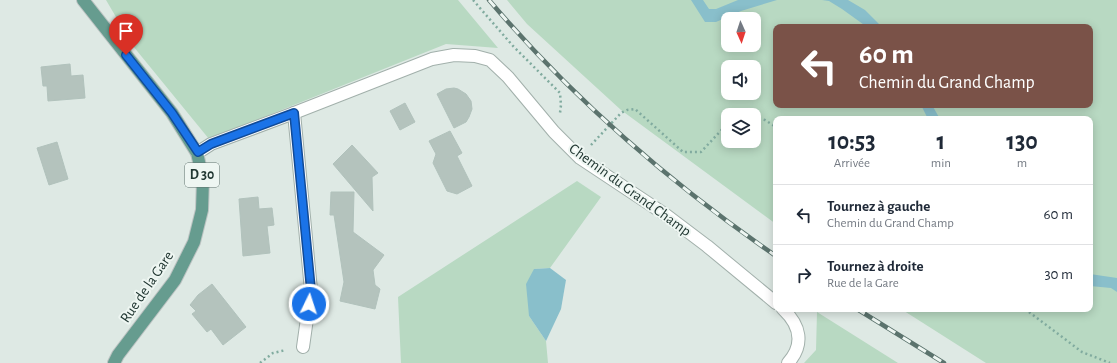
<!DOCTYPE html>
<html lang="fr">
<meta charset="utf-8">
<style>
:root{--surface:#fff;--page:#f6f6f7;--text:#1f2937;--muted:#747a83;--line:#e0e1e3}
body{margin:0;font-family:"Alegreya Sans",sans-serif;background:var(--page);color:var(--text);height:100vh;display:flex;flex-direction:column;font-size:15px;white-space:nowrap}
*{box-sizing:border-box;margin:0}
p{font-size:13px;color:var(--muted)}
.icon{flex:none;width:22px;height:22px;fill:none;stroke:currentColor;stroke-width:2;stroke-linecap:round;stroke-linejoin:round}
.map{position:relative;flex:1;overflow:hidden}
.sheet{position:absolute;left:773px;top:116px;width:320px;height:196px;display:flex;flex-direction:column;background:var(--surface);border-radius:8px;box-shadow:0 2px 10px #0003}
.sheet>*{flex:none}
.top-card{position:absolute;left:773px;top:24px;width:320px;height:84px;border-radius:8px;box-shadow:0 2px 10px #0003;background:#7a5248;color:#fff;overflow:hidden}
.needle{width:26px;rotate:177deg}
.controls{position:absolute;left:721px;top:12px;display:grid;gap:8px}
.controls a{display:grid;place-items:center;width:40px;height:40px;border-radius:8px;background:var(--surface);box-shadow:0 2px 10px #0003;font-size:20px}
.pin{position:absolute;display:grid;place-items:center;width:34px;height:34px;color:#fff;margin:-41px -17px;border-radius:50% 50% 50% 0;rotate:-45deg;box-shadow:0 0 4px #0007}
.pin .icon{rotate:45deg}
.me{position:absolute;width:44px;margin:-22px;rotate:4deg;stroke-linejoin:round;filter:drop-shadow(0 0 3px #0008)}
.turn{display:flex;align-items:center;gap:14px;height:84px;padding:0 20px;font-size:18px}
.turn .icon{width:52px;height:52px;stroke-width:2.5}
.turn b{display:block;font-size:28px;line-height:34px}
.eta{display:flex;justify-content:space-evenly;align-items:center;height:68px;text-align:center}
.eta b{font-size:24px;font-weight:600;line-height:28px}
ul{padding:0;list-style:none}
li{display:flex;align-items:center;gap:12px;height:60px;padding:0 20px;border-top:1px solid var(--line)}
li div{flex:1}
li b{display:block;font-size:15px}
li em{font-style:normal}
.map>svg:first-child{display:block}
.green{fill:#b8d9c2;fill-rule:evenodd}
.water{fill:#89bfcb}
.building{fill:#b4c3bd;stroke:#b1c2bc}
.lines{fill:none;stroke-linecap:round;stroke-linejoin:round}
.minor-casing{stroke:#a2b0ab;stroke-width:14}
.primary-casing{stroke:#bcc3c2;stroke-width:14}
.path{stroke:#81ab9f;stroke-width:2.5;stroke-dasharray:2 3;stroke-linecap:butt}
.minor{stroke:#fff;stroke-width:12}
.primary{stroke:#669c8f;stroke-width:12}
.rail-casing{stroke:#5b736d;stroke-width:4.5}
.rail{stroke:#eef6f2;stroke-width:3;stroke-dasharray:9;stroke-linecap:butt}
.route-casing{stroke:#114b97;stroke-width:10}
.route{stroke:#1a73e8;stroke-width:7}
.labels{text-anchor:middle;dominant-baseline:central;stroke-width:4;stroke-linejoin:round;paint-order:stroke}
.shield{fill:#eef6f2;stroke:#5e706c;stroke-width:1}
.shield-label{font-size:14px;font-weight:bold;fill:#213732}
.street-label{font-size:15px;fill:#213732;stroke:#eef6f2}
</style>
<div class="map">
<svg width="1117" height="363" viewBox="0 0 1117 363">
<rect width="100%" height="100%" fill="#dee9e4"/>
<g class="green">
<path d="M106 0H458L498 48 446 44 209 139 133 46Z"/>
<path d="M507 0H1117V363H986L901 309H1090V119H776V224L621 110 527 24ZM728 19H754V45H728ZM776 27H1090V105H776ZM728 67H754V93H728ZM728 115H754V141H728Z"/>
<path d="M577 181 601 197 550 268 534 269 529 316 546 341 548 363H401L398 297Z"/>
<path d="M817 312 898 363H804L816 350Z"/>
</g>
<g class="water">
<path d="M691 0H703L709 9H716L738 0H777L741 11 716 22H705Z"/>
<path d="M822 0H848L865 10 882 27H867L842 9 829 1Z"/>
<path d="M921 105H932L940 119H928Z"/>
<path d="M550 268 566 280 561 309 546 341 529 316 526 284 534 269Z"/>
<path d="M1090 274 1117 278V292L1111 288 1090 286Z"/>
</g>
<g class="building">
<path d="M70 64 71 76 83 75 85 98 48 101 47 86H43L41 67Z"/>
<path d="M454 88 458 89 466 94 471 101 472 109 469 117 466 122 454 128 437 94 446 89Z"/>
<path d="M405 103 415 122 400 130 390 111Z"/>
<path d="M450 131 462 153 457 156 472 186 457 194 447 191 433 163 436 154 429 141Z"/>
<path d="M57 142 68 179 49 185 37 148Z"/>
<path d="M352 145 378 173 372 177 373 211 333 164Z"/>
<path d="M331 192H354L353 232 384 255 373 270 375 285 380 289 375 309 340 301 344 282 334 215H330Z"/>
<path d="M258 197 259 209 272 208 274 225 267 226 270 253 243 256 239 199Z"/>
<path d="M212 284 246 327 223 345 211 329 207 332 192 314 196 311 190 305 198 295Z"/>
</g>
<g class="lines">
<defs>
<g id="minor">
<path d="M294 113 311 290 303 347"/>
<path d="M197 153 211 144 294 113 432 59 454 55 475 56 490 60 508 77 554 132 580 158 666 215 707 246 776 303"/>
<path d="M783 309C800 325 805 344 788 363"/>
</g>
<path id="primary" d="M83 0 172 113 197 153 203 179 202 210 194 242 175 280 118 355 114 363"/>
</defs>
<use href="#minor" class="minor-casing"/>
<use href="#primary" class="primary-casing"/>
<g class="path">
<path d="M473 0 513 46 560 93 561 105 560 113"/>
<path d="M754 117 765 120 776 127"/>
<path d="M591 145 621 113 627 110 635 109 683 152H701L728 123"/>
<path d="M1025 309 1082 352 1110 363"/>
<path d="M260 363 273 353 286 350"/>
</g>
<use href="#minor" class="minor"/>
<use href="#primary" class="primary"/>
<defs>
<g id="rail">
<path d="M489 0C572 98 670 183 776 256"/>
<path d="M857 309 944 363"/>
</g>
</defs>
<use href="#rail" class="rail-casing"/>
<use href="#rail" class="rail"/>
</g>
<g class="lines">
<defs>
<path id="route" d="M126 55 172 113 198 152 211 144 294 113 311 290 309 304"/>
</defs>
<use href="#route" class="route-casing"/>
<use href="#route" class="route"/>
</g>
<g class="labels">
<rect class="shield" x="185" y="163" width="34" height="24" rx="3"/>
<g class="shield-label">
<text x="202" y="175">D 30</text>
</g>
<g class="street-label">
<text transform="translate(630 190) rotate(36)">Chemin du Grand Champ</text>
<text transform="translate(147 287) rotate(-56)">Rue de la Gare</text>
</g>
</g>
</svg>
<div class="controls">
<a><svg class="needle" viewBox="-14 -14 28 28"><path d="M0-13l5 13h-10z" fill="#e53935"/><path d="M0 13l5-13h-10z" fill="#747a83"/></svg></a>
<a><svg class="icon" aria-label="sound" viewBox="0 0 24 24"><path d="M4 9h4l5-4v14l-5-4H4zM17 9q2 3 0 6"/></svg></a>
<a><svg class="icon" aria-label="layers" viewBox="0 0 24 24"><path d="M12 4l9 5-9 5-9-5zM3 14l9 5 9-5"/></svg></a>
</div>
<div class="pin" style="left:126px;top:55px;background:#d93025"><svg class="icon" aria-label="arrive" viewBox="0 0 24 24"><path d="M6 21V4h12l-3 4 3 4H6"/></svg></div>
<svg class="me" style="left:309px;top:304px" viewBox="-20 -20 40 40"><circle r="17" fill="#1a73e8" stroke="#fff" stroke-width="3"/><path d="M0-11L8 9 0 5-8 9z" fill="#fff"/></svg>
<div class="top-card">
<div class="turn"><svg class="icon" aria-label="left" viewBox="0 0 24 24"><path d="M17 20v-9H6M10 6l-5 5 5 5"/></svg><div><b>60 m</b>Chemin du Grand Champ</div></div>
</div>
<section class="sheet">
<div class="eta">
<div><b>10:53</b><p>Arrivée</p></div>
<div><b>1</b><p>min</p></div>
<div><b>130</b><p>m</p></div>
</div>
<ul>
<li><svg class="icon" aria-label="left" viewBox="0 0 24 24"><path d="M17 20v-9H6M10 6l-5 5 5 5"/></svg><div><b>Tournez à gauche</b><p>Chemin du Grand Champ</p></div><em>60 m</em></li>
<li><svg class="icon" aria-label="right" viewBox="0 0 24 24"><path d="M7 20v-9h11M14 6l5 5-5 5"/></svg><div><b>Tournez à droite</b><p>Rue de la Gare</p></div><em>30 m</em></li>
</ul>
</section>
</div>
